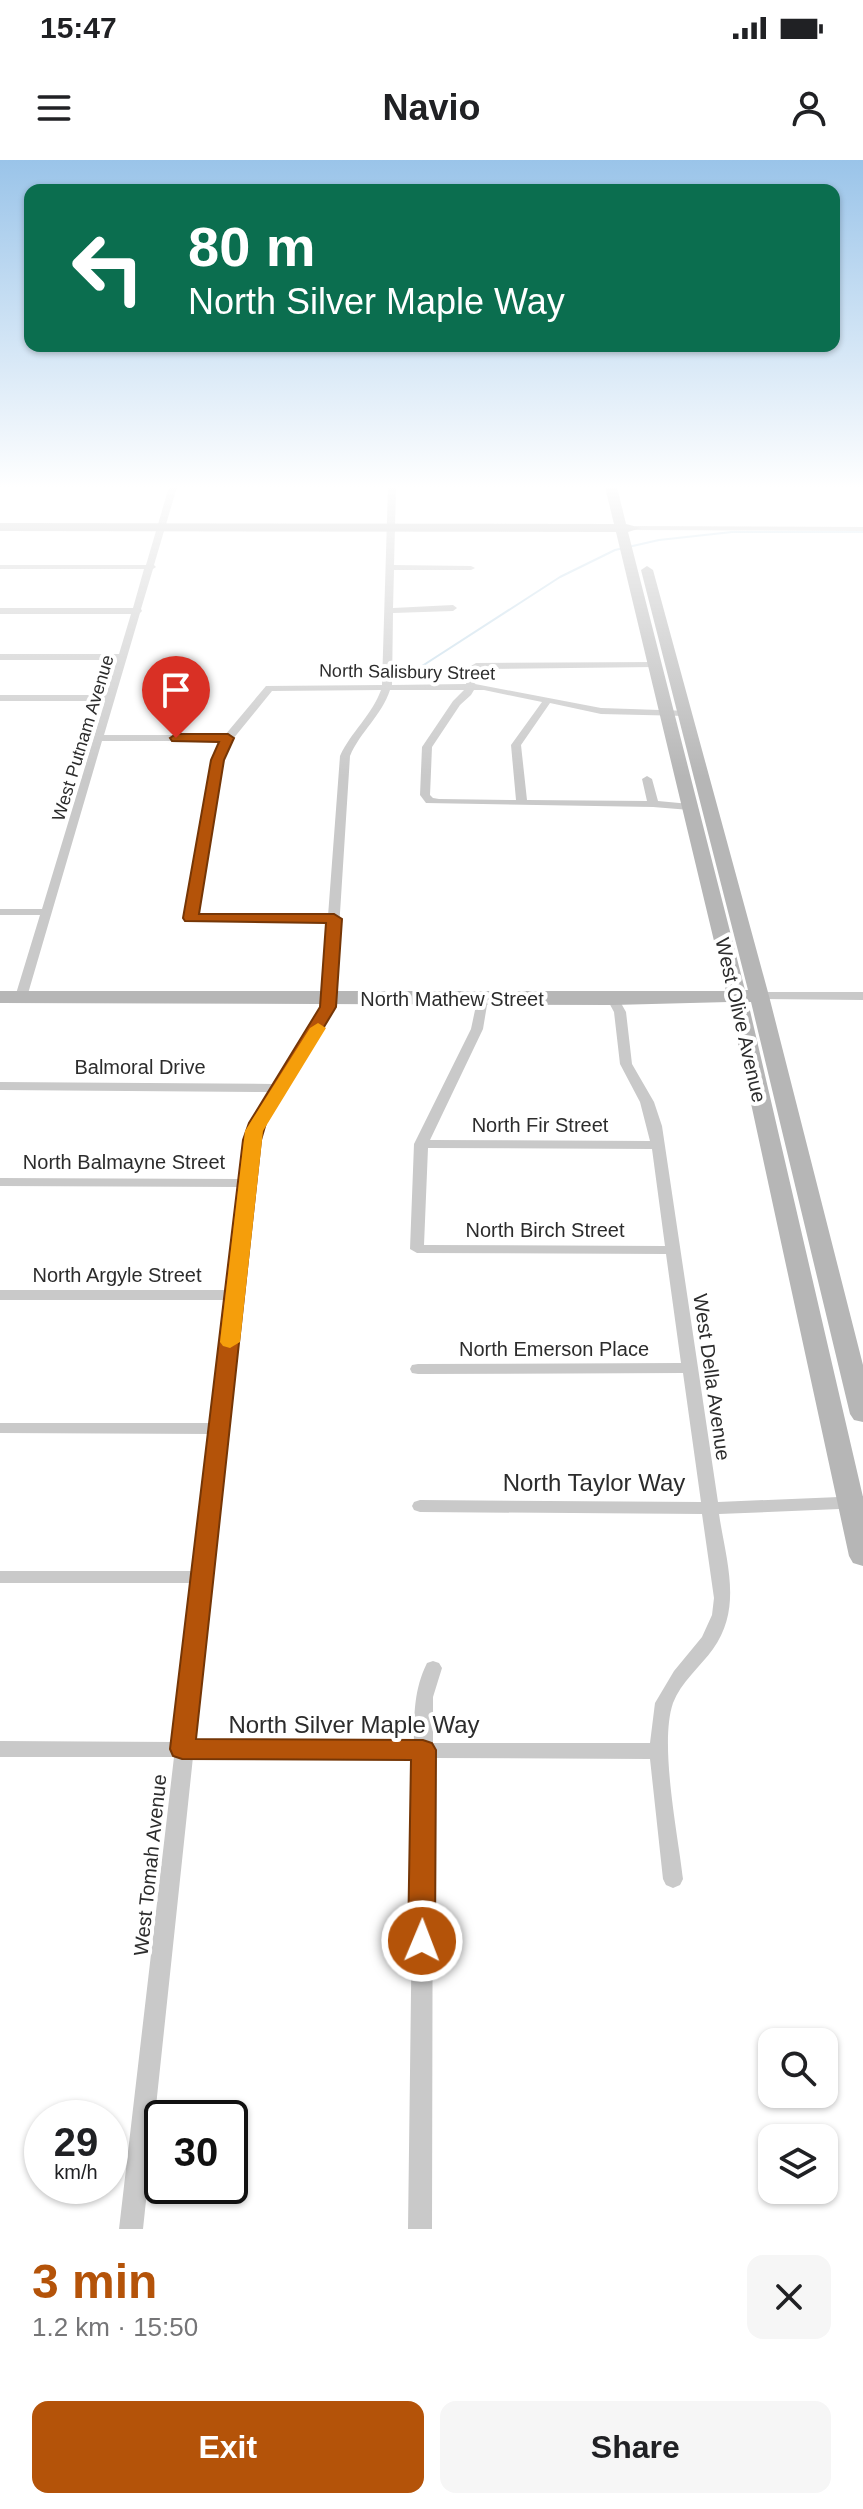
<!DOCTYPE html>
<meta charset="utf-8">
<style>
:root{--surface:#fff;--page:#f6f6f6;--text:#202124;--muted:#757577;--accent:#b45309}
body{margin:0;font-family:Arial,sans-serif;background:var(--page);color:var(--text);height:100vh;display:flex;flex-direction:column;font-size:30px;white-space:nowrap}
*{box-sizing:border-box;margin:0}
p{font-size:26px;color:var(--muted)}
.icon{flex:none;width:44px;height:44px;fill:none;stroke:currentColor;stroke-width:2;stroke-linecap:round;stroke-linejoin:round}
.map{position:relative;height:2069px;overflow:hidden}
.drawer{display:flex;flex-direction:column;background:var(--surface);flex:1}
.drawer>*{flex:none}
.hud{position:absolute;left:24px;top:24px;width:816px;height:168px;border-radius:16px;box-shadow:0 2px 6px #0004;background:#0b6e4f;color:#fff;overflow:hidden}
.fabs{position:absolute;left:758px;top:1868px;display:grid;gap:16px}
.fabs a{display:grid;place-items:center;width:80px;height:80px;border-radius:16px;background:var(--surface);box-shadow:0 2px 6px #0004;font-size:40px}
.speed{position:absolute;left:24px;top:1940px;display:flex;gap:16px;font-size:40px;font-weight:700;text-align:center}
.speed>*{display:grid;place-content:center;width:104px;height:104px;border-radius:50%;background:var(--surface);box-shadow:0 2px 6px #0004;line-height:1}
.speed small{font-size:20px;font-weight:400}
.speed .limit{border:4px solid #111;border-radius:12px;background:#fff;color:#111}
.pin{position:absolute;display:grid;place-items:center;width:68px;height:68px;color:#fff;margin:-82px -34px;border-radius:50% 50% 50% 0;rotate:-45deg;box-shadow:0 0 8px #0007}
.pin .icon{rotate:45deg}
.me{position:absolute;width:88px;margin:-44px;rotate:1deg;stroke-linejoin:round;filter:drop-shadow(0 0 6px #0008)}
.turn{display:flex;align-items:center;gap:28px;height:168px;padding:0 32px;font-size:36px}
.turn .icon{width:104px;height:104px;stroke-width:2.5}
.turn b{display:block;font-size:56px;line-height:68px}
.round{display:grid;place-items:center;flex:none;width:84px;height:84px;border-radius:16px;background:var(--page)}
.headline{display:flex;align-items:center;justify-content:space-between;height:136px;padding:0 32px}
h1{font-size:48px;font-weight:600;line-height:60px;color:var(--accent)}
.button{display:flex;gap:16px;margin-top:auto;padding:16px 32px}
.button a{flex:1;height:92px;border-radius:16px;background:var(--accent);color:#fff;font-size:32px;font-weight:600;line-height:92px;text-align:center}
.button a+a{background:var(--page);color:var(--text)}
.status{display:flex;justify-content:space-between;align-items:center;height:56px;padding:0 40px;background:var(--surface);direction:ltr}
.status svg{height:22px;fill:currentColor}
header{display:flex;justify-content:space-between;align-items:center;height:104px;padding:0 32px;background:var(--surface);font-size:36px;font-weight:600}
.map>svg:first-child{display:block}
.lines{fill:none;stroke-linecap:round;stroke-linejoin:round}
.stream{stroke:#c5dcea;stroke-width:2}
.street{fill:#c9c9c9;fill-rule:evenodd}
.secondary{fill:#b6b6b6;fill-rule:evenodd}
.route{fill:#b45309;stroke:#753606;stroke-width:2}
.slow{fill:#f59e0b}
.labels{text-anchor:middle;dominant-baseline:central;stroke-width:8;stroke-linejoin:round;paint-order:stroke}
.far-street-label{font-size:18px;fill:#2c2c2c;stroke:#fff}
.street-label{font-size:20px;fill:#2c2c2c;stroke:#fff}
.near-street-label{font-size:24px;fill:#2c2c2c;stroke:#fff}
</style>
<div class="status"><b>15:47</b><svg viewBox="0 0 49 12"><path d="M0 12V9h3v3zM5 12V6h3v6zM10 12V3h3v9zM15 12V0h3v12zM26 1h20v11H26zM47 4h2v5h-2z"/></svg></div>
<header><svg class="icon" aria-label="menu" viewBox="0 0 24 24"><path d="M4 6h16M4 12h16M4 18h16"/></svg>Navio<svg class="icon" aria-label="person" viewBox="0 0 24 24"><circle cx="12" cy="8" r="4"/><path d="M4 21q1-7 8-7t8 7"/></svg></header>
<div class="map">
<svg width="863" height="2069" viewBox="0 0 863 2069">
<rect width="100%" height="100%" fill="#fff"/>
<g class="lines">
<path class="stream" d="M402 519 560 417 615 390 659 380 732 372H863"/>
<g class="street">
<path d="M169 327H177L154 405 156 407 153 409 141 449 142 451 140 453 104 575H225L266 526 382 525 388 327H396L394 405 471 406 475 408 471 410H394L393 448 453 445 457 448 453 451 393 453 392 525 466 524 471 506 476 503 658 502 660 504 655 507 480 509 475 524 601 548 689 551V555L686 556 601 554 550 543 521 585 527 640 647 641 642 619 647 616 652 619 658 641 690 644 695 647 690 650 653 647 426 643 420 635 422 587 453 541 464 530H390C382 555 360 572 350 596L334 847C310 898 271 937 257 992L194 1582 414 1583C414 1555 414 1529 427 1503L433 1501 439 1503 442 1508 433 1537V1583H650L655 1543 674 1511 702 1477 712 1455 714 1438 702 1354 420 1352 414 1350 412 1346 414 1342 420 1340 701 1342 683 1213 418 1214 412 1213 410 1209 412 1205 418 1204 681 1203 666 1094 417 1093 410 1089 414 984 471 869 478 836H486L488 839 483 869 430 980 650 981 640 942 620 904 614 852 607 839 613 835 617 836 626 852 632 904 654 942 662 966 718 1342 863 1336V1348L719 1354C726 1401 743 1447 713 1489 700 1507 681 1522 673 1543 659 1584 678 1674 683 1719L680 1725 673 1728 666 1725 663 1719 650 1599 433 1598 432 2069H408L414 1598 193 1597 143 2069H119L174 1597H0V1581L175 1582 194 1423H0V1411H195L211 1274 0 1273V1263H212L226 1140H0V1130H227L239 1027 0 1026V1018L240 1019 248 972 269 932 0 930V922L274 924 302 883 322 847 328 762 191 761 185 758 213 600 222 581H102L27 837 21 841 15 837 40 755H0V749H42L105 541H0V535H106L117 500H0V494H119L131 454H0V448H133L144 409H0V405H146ZM381 530C372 555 351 572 340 596L328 756 197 755 223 600 233 579 272 531ZM474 530H484L542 542 511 585 516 640 439 639 433 638 430 635 432 587 460 545 471 535ZM428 988 652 989 665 1086 424 1085Z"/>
<path d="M636 366 863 367V371L633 370 632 368Z"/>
<path d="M759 832H863V840L755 839 753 836Z"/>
</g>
<path class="secondary" d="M605 327H617L626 364 641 368 628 372 745 830H748L641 410 647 406 653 410 769 836 863 1205V1262L854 1260 850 1254 751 842H748L863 1337V1406L853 1403 849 1396 729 842 613 845 0 843V831H726L616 372 0 371V363L614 364Z"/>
</g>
<linearGradient id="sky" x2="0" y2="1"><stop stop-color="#9ac4e9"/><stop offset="0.53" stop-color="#fff"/><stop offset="1" stop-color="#fff" stop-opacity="0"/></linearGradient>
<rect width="863" height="617" fill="url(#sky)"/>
<path class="route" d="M176 574H228L234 578 224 600 199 754H334L342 759 336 847 266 963 261 980 196 1579 423 1580 432 1583 436 1590 435 1781 431 1790 422 1793 412 1790 408 1781 411 1600 182 1599 173 1596 170 1589 243 980 249 963 320 847 326 763 185 761 183 758 211 600 219 582 172 581 170 578Z"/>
<path class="slow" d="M318 863 326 868 263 971 240 1182 230 1188 223 1186 220 1182 245 971 310 868Z"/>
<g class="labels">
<g class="far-street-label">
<text transform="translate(407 512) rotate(1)">North Salisbury Street</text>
<text transform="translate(83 578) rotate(-73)">West Putnam Avenue</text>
</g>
<g class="street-label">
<text x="452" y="839">North Mathew Street</text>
<text transform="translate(741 860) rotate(77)">West Olive Avenue</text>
<text x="140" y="907">Balmoral Drive</text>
<text x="540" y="965">North Fir Street</text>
<text x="124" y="1002">North Balmayne Street</text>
<text x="545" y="1070">North Birch Street</text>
<text x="117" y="1115">North Argyle Street</text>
<text x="554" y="1189">North Emerson Place</text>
<text transform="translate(712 1217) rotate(82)">West Della Avenue</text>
<text transform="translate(150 1705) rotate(-84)">West Tomah Avenue</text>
</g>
<g class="near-street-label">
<text x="594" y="1322">North Taylor Way</text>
<text x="354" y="1564">North Silver Maple Way</text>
</g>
</g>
</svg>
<div class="fabs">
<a><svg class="icon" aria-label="search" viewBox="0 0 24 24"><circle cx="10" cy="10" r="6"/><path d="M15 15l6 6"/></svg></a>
<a><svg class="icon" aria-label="layers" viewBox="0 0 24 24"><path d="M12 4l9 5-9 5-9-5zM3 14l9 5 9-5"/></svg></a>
</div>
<div class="speed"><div>29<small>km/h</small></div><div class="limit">30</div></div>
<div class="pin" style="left:176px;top:578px;background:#d93025"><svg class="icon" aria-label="arrive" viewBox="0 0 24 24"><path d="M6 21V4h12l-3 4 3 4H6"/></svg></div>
<svg class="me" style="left:422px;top:1781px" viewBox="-20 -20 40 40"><circle r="17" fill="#b45309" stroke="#fff" stroke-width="3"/><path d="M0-11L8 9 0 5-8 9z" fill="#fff"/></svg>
<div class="hud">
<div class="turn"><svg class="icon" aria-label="left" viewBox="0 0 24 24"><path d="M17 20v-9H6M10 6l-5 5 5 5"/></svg><div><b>80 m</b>North Silver Maple Way</div></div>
</div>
</div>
<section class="drawer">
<div class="headline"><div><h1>3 min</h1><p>1.2 km · 15:50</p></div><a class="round"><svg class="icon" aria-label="close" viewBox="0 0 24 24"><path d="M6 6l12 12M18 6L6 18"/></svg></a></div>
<div class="button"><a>Exit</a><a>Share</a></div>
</section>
